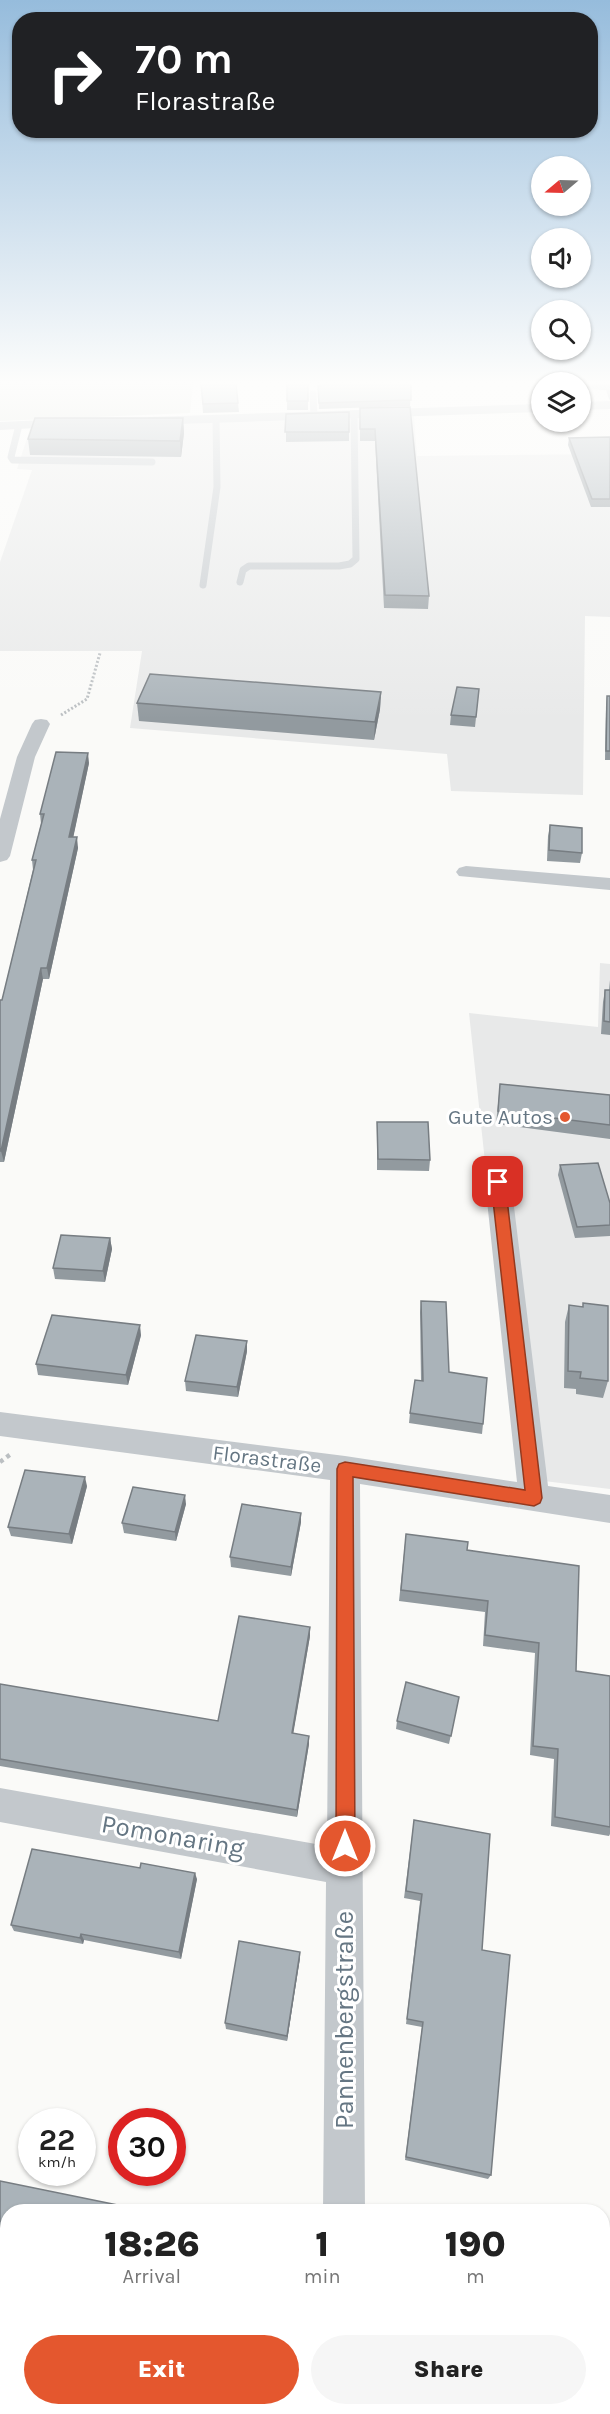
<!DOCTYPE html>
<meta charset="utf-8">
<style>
:root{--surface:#fff;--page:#f6f6f6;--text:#222;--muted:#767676;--accent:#e4572e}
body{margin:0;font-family:Karla,sans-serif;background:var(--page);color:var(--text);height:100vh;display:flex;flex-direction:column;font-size:22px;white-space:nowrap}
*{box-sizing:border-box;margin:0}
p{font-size:20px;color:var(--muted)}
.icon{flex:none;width:33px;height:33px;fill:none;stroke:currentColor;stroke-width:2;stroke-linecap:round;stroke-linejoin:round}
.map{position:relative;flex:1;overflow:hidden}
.side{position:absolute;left:0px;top:2204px;width:610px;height:212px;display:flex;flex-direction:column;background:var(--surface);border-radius:24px 24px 0 0;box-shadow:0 2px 4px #0004}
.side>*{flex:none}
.banner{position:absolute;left:12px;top:12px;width:586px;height:126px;border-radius:24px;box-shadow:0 2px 4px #0004;background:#202124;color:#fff;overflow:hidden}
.needle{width:39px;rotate:251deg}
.tools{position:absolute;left:531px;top:156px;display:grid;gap:12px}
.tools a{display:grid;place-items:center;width:60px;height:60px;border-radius:50%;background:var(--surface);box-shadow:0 2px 4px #0004;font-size:30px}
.speed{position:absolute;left:18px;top:2108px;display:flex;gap:12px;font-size:30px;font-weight:700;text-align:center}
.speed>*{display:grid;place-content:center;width:78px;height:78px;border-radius:50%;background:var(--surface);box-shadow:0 2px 4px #0004;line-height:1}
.speed small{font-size:15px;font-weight:400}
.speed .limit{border:9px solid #d22;background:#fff;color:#111}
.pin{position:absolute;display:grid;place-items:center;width:51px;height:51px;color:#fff;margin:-26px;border-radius:12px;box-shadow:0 3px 9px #0006}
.me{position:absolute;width:66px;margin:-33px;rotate:0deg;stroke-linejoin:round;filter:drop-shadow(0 0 4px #0008)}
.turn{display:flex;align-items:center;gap:21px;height:126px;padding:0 24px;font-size:27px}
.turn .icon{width:78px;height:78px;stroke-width:2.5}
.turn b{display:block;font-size:42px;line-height:51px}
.eta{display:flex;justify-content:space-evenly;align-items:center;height:102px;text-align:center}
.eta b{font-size:36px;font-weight:800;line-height:42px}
.button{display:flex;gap:12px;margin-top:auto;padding:12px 24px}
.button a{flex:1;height:69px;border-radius:36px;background:var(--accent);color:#fff;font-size:24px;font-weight:800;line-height:69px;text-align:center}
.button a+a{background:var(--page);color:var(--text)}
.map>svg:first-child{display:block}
.built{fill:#e8e9e9}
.green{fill:#dadfd7}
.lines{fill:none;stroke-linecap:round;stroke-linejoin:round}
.path-far1{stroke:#bbbfc2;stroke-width:3;stroke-dasharray:2 2;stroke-linecap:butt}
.path{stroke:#bbbfc2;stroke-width:4.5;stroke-dasharray:4 4;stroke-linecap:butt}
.service{stroke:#c3c8cc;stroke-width:7}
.minor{fill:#c3c8cc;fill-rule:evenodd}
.wall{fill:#929a9f}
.shaded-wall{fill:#777d82}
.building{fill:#aab3b9;stroke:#777d82;stroke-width:1.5}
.route{fill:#e4572e;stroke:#94391e;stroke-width:1.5}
.poi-dot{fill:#e4572e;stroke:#fff;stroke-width:2}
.labels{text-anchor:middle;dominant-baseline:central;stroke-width:6;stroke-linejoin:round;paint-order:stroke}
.poi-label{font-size:21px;fill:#657683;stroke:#fff;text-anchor:end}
.street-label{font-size:21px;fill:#657683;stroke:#fff}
.near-street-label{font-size:26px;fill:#657683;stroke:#fff}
</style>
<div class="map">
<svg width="610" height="2414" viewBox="0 0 610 2414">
<rect width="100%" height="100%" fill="#fafaf8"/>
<g class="built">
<path d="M414 416 417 456 610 454V617L585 616 583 795 451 791 447 754 130 728 142 651H0V562L32 470 17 469 30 429Z"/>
<path d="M600 963 610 964V1489L519 1478 469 1013 598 1027Z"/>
</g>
<path class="green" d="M0 384H193L190 413 0 421Z"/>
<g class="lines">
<path class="path-far1" d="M61 715 87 699 100 653"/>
<path class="path" d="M0 1462 11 1454"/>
<g class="service">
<path d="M313 394 314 415"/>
<path d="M19 425 11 457 13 460 152 462"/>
<path d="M240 582 243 570 249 566H339L350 564 356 559 354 414"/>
<path d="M203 585 217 487 216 419"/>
</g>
<g class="minor">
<path d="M610 401V409L580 410V402Z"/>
<path d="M542 404V412L149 425 142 421 149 417Z"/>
<path d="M67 419 74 423 72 426 0 430V422Z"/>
<path d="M41 719 47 720 50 724 35 757 10 856 7 860 0 862V819L17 757 32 724 35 720Z"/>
<path d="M466 866 610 878V890L459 876 456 872 459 868Z"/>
<path d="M498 1173 507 1175 511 1182 548 1486 610 1495V1523L360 1484 365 2211H323L326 1882 0 1822V1788L327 1846 330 1480 0 1436V1412L345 1456 517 1482 485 1182 489 1175Z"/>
<path d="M0 2321 8 2323V2367L0 2365Z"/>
<path d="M234 2408H301L303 2414H236Z"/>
<rect x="321" y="2408" width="44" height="6"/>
</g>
</g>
<g class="wall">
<path d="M201 384 238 403 239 412 203 413Z"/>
<rect x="287" y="384" width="21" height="26"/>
<path d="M411 384 410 406 319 409 318 386Z"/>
<path d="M580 384H610V400L609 399 606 390 580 389Z"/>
<path d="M410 407 429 596 428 609 384 608 375 441H360V408Z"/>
<path d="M349 412V441L286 442V414Z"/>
<path d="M183 418 184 433 181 457 30 455 28 439Z"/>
<path d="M610 437V507H591L568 445 569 438Z"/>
<path d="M479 689 475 727 450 725 451 715Z"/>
<path d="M381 692 380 709 374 740 139 721 137 703Z"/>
<path d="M607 696H610V760H605L606 705Z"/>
<path d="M89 763 73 837 78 848 49 979H43L4 1162H0V1000H2L33 870 32 860 41 824 40 814Z"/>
<path d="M550 825 582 853 580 863 547 861 548 836Z"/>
<path d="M610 980V1035L601 1034 603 1002 605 990H609Z"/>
<path d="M500 1084 610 1095V1139L496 1124Z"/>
<path d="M377 1122 430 1160 429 1171 377 1170Z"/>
<path d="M560 1165 610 1203V1236L575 1238 558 1175Z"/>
<path d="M110 1238 112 1249 105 1282 55 1279 53 1268Z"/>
<path d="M421 1301 449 1372 483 1424 482 1434 409 1423 410 1413 421 1381 420 1312Z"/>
<path d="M583 1303 608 1381 603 1398 576 1394V1389L564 1388 565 1322 569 1305 583 1307Z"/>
<path d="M141 1335 128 1385 38 1375 36 1364Z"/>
<path d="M247 1351 238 1397 186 1391 185 1381Z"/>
<path d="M87 1486 72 1544 11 1536 8 1527Z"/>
<path d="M186 1504 176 1541 124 1533 122 1523Z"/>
<path d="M301 1513V1522L291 1576 231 1567 230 1557Z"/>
<path d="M406 1534 467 1550 576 1671 610 1676V1834L609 1836 551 1826 554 1759 530 1755 535 1653 483 1646 485 1612 399 1601Z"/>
<path d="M310 1636 293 1733 309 1744 297 1817 0 1766V1684L218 1721Z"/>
<path d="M459 1697 449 1744 396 1729 397 1721Z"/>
<path d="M414 1820 482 1950 491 2175 488 2179 405 2160 422 2027 406 2024 420 1901 404 1898Z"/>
<path d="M197 1879 181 1959 84 1940 83 1944 14 1931 11 1925Z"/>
<path d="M300 1952V1958L287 2041 226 2029 225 2023Z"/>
<path d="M452 2408H564L569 2414H451Z"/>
</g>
<g class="shaded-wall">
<path d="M183 418 184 433 181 457 180 441Z"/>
<path d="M381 692 380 709 374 740 375 722Z"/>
<path d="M88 753 89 763 71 848 69 837Z"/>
<path d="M77 837 78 848 49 979 47 968Z"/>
<path d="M41 968 43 979 4 1162 1 1151Z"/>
<path d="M110 1238 112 1249 105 1282 103 1271Z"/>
<path d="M140 1325 141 1335 128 1385 126 1375Z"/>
<path d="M247 1341V1351L238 1397 237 1387Z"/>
<path d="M85 1477 87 1486 72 1544 69 1534Z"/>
<path d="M185 1495 186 1504 176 1541 175 1532Z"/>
<path d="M301 1513V1522L291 1576V1567Z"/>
<path d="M310 1627V1636L292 1741V1733Z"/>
<path d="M309 1736V1744L297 1817V1810Z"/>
<path d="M195 1873 197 1879 181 1959 179 1952Z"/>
<path d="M81 1934 84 1940 83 1944 80 1938Z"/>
<path d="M300 1952V1958L287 2041V2036Z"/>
</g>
<g class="building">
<path d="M201 384H236L238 403 203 404Z"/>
<rect x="287" y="384" width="21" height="17"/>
<path d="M321 384H411V400L319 403 318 386H321Z"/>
<path d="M410 407 429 596 385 595 375 429H360V408Z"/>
<path d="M349 412V432H285L286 414Z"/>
<path d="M35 418H183L180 441 28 439Z"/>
<path d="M610 437V499H592L569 438Z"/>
<path d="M150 674 381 692 375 722 137 703Z"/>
<path d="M457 687 479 689 476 717 451 715Z"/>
<path d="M607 696H610V751H606Z"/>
<path d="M56 752 88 753 69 837H77L47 968H41L1 1151H0V1000H2L36 860H32L44 814H40Z"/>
<path d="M550 825 582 828V853L549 850Z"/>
<path d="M605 990H610V1022L604 1021Z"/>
<path d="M500 1084 610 1095V1125L498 1111Z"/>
<path d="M377 1122H428L430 1160 378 1159Z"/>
<path d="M598 1163 610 1203V1225L577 1227 560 1165Z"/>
<path d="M61 1235 110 1238 103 1271 53 1268Z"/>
<path d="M421 1301 446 1302 449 1372 487 1378 483 1424 410 1413 415 1380 423 1381Z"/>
<path d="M583 1303 608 1306V1381L580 1378 581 1372 568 1371 569 1305 583 1307Z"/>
<path d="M52 1315 140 1325 126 1375 36 1364Z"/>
<path d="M196 1335 247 1341 237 1387 185 1381Z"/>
<path d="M25 1470 85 1477 69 1534 8 1527Z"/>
<path d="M133 1487 185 1495 175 1532 122 1523Z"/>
<path d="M242 1504 301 1513 291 1567 230 1557Z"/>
<path d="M406 1534 468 1542 467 1550 579 1566 576 1671 610 1676V1827L555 1817 558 1749 533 1746 539 1643 485 1635 488 1601 401 1590Z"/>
<path d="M239 1616 310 1627 292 1733 309 1736 297 1810 0 1759V1684L218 1721Z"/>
<path d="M406 1682 459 1697 451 1736 397 1721Z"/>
<path d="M414 1820 490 1834 482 1950 510 1955 491 2175 406 2157 423 2022 407 2019 422 1894 406 1891Z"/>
<path d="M32 1849 140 1868 141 1863 195 1873 179 1952 81 1934 80 1938 11 1925Z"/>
<path d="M239 1941 300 1952 287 2036 225 2023Z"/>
<path d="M0 2181 147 2211H8V2305L0 2303Z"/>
<path d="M603 2338 610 2339V2399L603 2397Z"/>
<path d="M455 2408H564L569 2409V2414H454Z"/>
</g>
<linearGradient id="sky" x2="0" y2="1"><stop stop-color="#96bcdc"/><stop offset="0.53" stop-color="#fdfdfc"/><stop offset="1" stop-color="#fdfdfc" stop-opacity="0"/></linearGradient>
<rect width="610" height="722" fill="url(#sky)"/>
<path class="route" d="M498 1177 505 1182 542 1498 540 1503 534 1506 353 1477 355 1846 352 1853 345 1856 338 1853 336 1846 337 1469 339 1464 345 1462 525 1490 491 1182Z"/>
<circle class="poi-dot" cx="565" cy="1117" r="6"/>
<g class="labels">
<g class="poi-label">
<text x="553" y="1117">Gute Autos</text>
</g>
<g class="street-label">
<text transform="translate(267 1459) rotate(7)">Florastraße</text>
</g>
<g class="near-street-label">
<text transform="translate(173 1836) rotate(10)">Pomonaring</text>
<text transform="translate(344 2020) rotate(-90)">Pannenbergstraße</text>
</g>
</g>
</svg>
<div class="tools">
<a><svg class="needle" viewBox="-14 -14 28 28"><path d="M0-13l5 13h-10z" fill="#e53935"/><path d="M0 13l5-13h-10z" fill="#767676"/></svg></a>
<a><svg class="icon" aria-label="sound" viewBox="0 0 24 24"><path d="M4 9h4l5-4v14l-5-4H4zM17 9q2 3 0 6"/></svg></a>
<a><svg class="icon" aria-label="search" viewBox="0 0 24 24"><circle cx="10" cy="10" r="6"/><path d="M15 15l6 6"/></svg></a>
<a><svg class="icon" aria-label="layers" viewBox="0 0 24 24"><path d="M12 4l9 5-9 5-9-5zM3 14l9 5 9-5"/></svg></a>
</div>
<div class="speed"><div>22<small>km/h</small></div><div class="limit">30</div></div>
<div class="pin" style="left:498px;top:1182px;background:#d93025"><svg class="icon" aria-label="arrive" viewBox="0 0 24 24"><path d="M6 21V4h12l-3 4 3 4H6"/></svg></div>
<svg class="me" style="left:345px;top:1846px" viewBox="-20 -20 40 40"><circle r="17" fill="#e4572e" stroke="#fff" stroke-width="3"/><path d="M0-11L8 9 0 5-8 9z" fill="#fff"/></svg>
<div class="banner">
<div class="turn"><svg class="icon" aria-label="right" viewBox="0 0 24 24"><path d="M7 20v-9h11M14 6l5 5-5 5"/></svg><div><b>70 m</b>Florastraße</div></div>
</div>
<section class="side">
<div class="eta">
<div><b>18:26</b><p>Arrival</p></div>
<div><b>1</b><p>min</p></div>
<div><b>190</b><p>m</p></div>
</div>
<div class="button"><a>Exit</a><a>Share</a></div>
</section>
</div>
